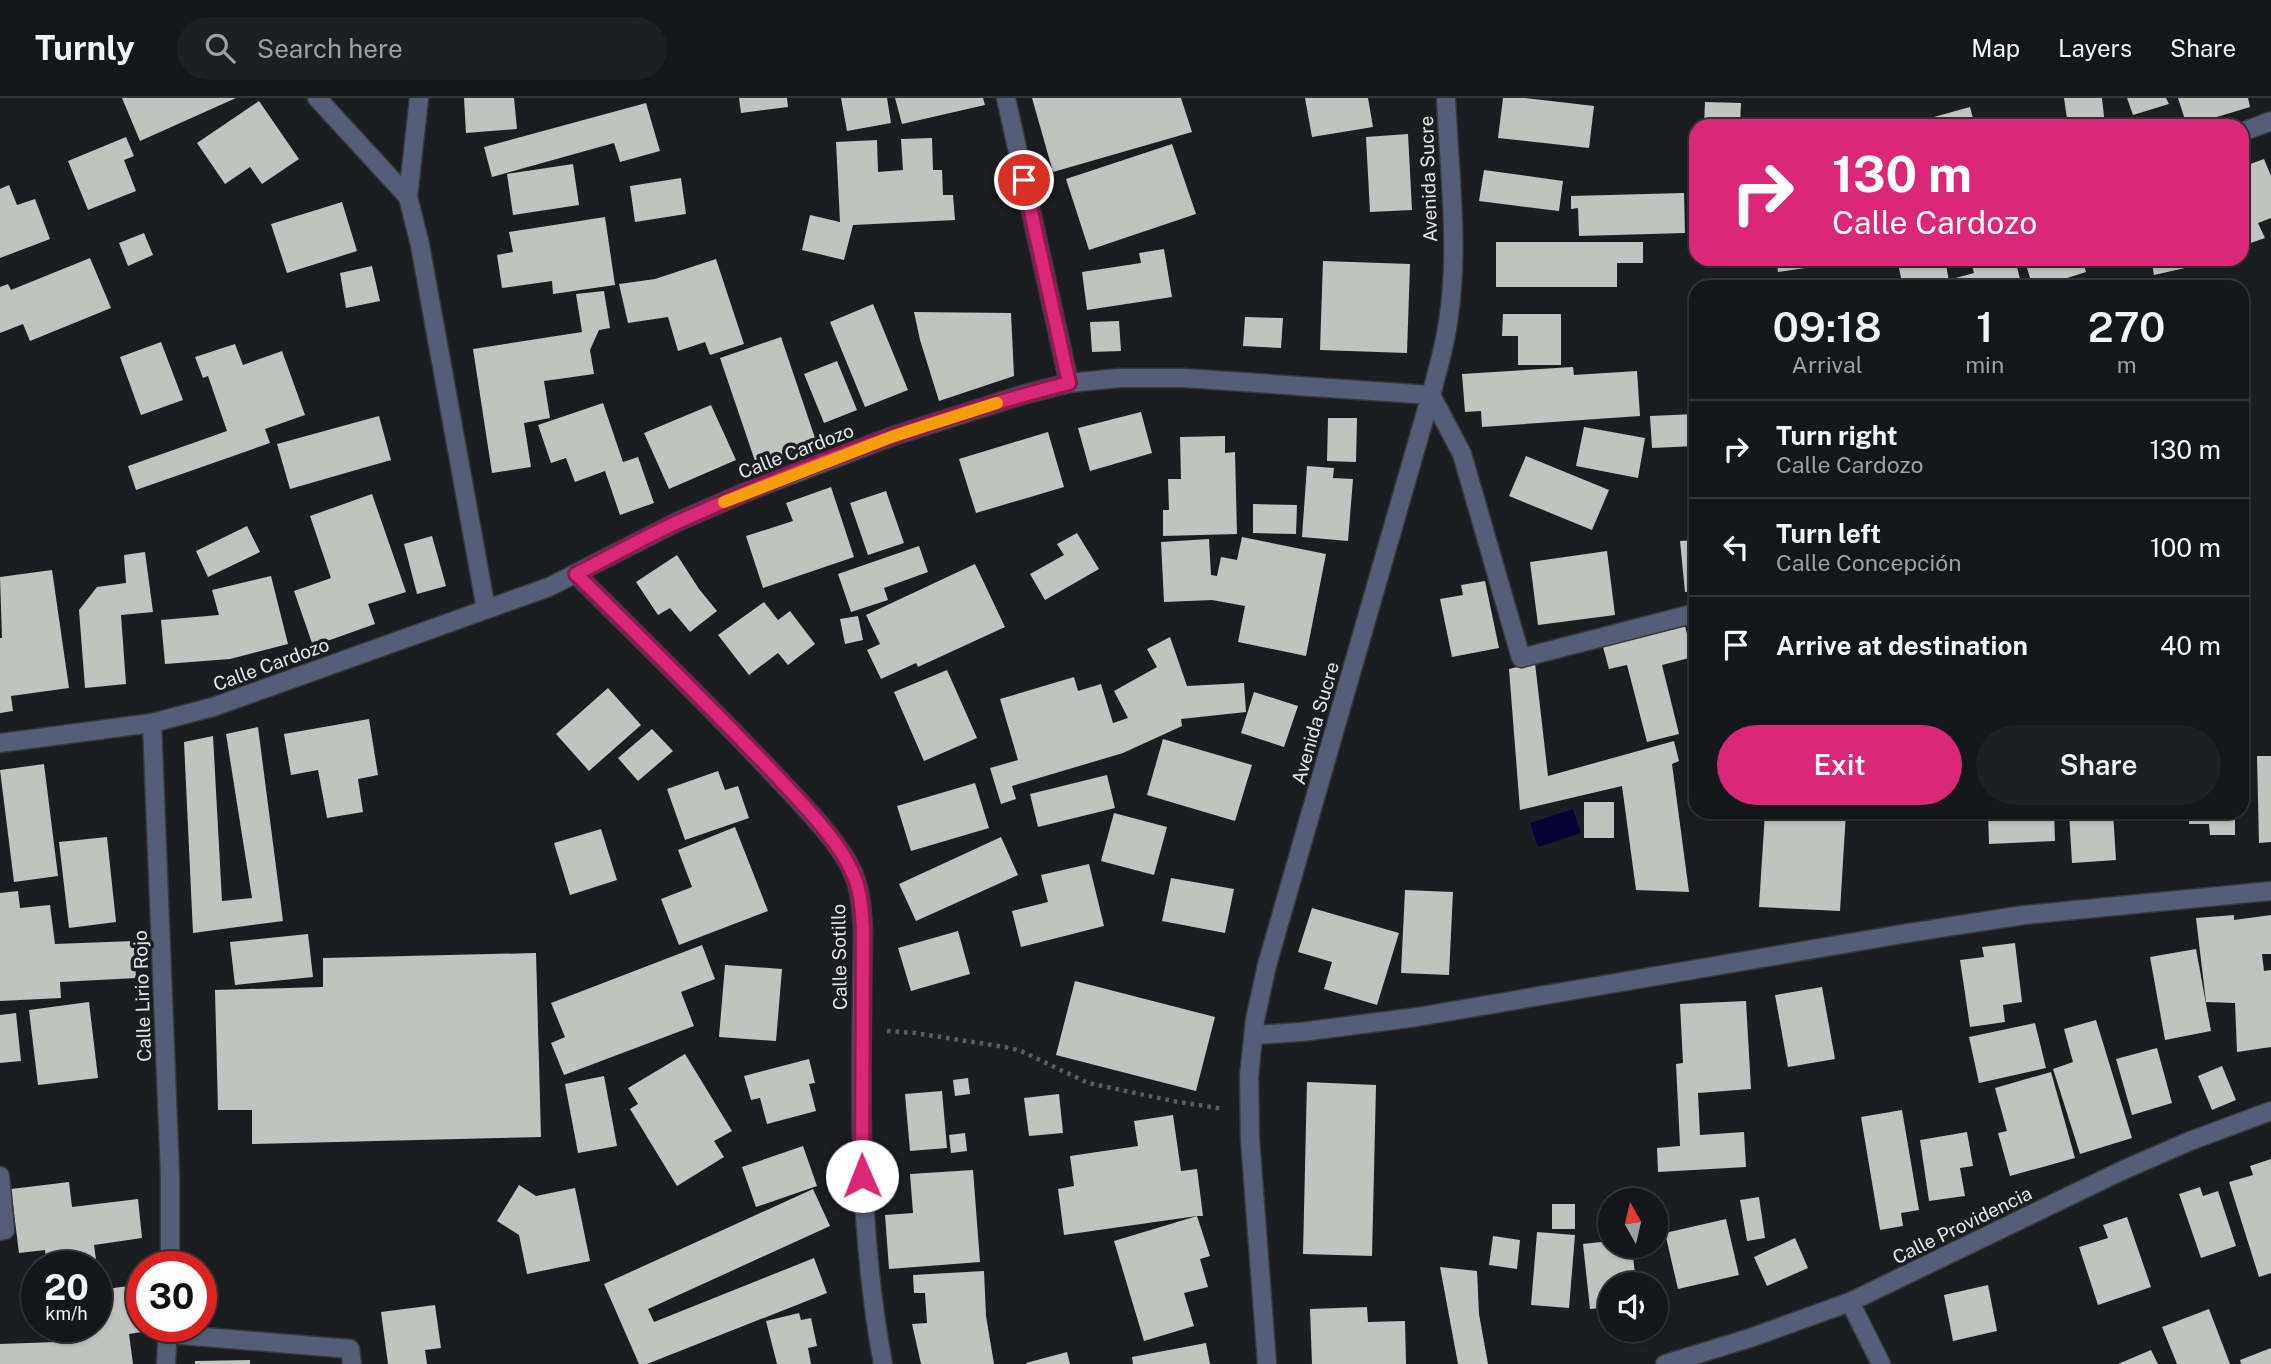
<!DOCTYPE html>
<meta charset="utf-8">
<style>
:root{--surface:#151618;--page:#1e1f21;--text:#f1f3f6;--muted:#9d9fa2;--line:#343537;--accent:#db2777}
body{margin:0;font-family:"Public Sans",sans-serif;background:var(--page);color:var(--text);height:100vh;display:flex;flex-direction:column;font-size:26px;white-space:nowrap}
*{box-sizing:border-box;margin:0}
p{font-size:23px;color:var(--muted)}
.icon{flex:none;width:38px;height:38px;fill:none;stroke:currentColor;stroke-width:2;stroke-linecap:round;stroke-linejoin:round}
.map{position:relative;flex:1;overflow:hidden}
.panel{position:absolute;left:1689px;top:182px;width:560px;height:539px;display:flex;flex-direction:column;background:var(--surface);border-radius:21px;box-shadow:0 2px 5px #0004,0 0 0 2px var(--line)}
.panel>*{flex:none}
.banner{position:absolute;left:1689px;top:21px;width:560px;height:147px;border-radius:21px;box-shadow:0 2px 5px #0004,0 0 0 2px var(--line);background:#db2777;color:#fff;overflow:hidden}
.needle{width:46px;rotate:352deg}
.tools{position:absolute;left:1598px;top:1090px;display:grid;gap:14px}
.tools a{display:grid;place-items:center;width:70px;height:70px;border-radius:50%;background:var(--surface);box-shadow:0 2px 5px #0004,0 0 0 2px var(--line);font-size:35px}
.speed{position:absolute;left:21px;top:1153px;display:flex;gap:14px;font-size:35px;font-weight:700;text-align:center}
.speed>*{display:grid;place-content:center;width:91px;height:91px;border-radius:50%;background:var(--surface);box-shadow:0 2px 5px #0004,0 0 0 2px var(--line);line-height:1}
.speed small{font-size:18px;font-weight:400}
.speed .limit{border:10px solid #d22;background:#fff;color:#111}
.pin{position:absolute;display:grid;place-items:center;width:60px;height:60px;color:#fff;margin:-30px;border:4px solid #fff;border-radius:50%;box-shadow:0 2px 7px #0007}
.me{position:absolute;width:77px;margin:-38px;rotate:359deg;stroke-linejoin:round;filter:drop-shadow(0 0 5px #0008)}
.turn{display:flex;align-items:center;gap:24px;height:147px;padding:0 28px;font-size:32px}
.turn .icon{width:91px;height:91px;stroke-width:2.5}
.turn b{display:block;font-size:49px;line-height:60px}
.eta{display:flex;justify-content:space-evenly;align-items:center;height:119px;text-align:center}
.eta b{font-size:42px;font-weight:600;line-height:49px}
.cta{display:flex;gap:14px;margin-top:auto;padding:14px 28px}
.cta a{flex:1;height:80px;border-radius:42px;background:var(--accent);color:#fff;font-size:28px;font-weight:600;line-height:80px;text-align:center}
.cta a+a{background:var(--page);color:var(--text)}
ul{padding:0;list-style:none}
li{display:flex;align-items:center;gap:21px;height:98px;padding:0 28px;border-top:2px solid var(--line)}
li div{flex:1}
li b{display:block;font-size:26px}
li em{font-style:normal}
header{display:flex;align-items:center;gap:42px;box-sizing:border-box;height:98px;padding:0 35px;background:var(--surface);border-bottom:2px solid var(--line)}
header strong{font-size:33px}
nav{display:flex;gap:38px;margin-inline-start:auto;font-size:24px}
.search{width:490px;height:63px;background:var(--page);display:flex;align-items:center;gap:18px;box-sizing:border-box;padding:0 24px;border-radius:38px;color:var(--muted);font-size:26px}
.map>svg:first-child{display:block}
.water{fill:#030334}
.building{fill:#c0c3bf}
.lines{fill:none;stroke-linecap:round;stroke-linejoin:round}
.minor-casing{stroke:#38393c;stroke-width:21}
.path{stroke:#5b5c5f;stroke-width:4.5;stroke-dasharray:3.5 5;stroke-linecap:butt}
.minor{stroke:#545e76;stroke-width:18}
.route-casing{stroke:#8e194d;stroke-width:18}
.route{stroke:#db2777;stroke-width:12}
.slow{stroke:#f59e0b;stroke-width:12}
.labels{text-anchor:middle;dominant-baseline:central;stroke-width:7;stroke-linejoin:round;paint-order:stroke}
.street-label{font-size:19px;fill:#e6e7e9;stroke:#1c1d20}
</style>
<header>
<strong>Turnly</strong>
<div class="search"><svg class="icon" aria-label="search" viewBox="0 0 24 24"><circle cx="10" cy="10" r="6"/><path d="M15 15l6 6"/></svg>Search here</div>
<nav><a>Map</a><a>Layers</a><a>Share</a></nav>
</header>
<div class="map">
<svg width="2271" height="1266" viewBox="0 0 2271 1266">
<rect width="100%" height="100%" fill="#1c1d20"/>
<path class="water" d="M1573 711 1581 735 1538 749 1530 725Z"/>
<g class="building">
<path d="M122 0H236L140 43Z"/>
<path d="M464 0H514L517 31 466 35Z"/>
<path d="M739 0H787L788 9 741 15Z"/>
<path d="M841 0H887L891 25 847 33Z"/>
<path d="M895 0H983L985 7 902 26Z"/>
<path d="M1032 0H1181L1192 34 1053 74Z"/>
<path d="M1305 0H1368L1373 29 1312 39Z"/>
<path d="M1503 0H1525L1594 8 1589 50 1498 40Z"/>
<path d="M2064 0H2102L2105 28H2068Z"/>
<path d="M2127 0H2166L2169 6 2133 17Z"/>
<path d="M2178 0H2248L2250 9 2187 28Z"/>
<path d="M259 3 299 61 262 86 250 69 225 86 197 45Z"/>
<path d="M1705 4 1741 5 1740 28H1704Z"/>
<path d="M646 5 660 53 620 64 614 45 492 79 484 49Z"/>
<path d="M1970 9 1975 28H1925L1923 22Z"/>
<path d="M1408 36 1412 112 1370 114 1366 39Z"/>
<path d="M126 39 134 58 124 62 136 93 88 112 68 63Z"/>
<path d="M932 40 933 72H942L943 97H953L955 122 853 127 844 162 802 152 810 117 840 124 836 44 877 42 878 74 903 72 901 41Z"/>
<path d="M1172 46 1196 116 1089 152 1066 81Z"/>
<path d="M2264 61 2271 78V120L2258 125 2265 140 2242 148V69Z"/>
<path d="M573 66 579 107 513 117 507 76Z"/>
<path d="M1484 72 1563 83 1559 113 1479 103Z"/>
<path d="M681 80 686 116 635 124 630 88Z"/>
<path d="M9 87 17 107 35 101 50 141 0 160V91Z"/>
<path d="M1684 95 1685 135 1579 138 1578 110 1571 111V98Z"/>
<path d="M342 104 357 153 287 175 271 126Z"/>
<path d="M605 119 615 187 553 196 552 183 502 190 497 157 513 154 509 134Z"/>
<path d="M144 135 153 157 128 168 119 145Z"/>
<path d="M1496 144H1643V165H1617V189H1496Z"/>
<path d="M1164 151 1172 199 1087 212 1082 174 1141 165 1139 155Z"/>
<path d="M90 160 111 210 30 243 23 226 0 235V189L8 186 11 192Z"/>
<path d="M716 161 744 246 710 257 705 244 678 253 668 219 628 225 619 186 655 181Z"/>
<path d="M1776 161H1840L1841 165 1778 174Z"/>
<path d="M1897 161H1945L1950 189H1903Z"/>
<path d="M1970 161H2015L2021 185 2007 189H1954L1952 181 1974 175Z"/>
<path d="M2024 161H2082L2086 174 2058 183 2059 189H2033Z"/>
<path d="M2151 161H2192L2194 168 2154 177Z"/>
<path d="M1323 163 1410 166 1407 255 1320 252Z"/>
<path d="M372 168 380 203 346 210 340 175Z"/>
<path d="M604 193 610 230 599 232 590 252 594 276 544 283 550 320 524 325 531 369 492 375 473 251 582 234 576 196Z"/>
<path d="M873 206 908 292 865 309 830 224Z"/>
<path d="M914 214 1011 215 1014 278 939 303 920 242Z"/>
<path d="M1503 216H1561V267H1518V238H1502Z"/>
<path d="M1245 219 1283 220 1281 250 1243 248Z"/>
<path d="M1119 223 1121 253 1092 254 1090 224Z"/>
<path d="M781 239 817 346 756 366 720 260Z"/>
<path d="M161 244 183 302 141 317 120 259Z"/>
<path d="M235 246 243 267 282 253 305 317 265 331 270 345 136 392 128 368 227 333 208 278 203 280 195 259Z"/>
<path d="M837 263 857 312 824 325 804 276Z"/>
<path d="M1573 269 1574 277 1637 273 1640 318 1482 329 1481 313 1465 314 1462 276Z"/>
<path d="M603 305 623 364 638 359 654 405 620 417 605 373 575 384 566 360 551 365 538 327Z"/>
<path d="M711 307 736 362 669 391 644 335Z"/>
<path d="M1141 314 1152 355 1090 373 1078 330Z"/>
<path d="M1696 316V348L1652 350 1650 318Z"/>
<path d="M379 318 391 362 290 391 277 346Z"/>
<path d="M1328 320H1357L1356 364 1327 363Z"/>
<path d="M1584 329 1645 340 1638 380 1576 368Z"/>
<path d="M1048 334 1064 389 976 415 959 361Z"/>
<path d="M1225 338V355L1235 354 1237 436 1163 438V412H1169L1168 381H1181L1180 339Z"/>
<path d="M1526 358 1609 392 1592 432 1509 398Z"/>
<path d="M1307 368 1334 370 1333 380 1353 381 1348 443 1302 439Z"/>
<path d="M831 389 854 459 763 490 746 438 793 423 786 405Z"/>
<path d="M886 393 904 445 868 457 850 405Z"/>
<path d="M372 396 406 494 368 506 375 526 313 548 294 493 331 480 310 418Z"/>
<path d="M1253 406 1297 407 1296 436 1253 435Z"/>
<path d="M247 428 260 454 208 479 196 453Z"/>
<path d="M1077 435 1099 471 1045 502 1030 476 1064 457 1057 446Z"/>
<path d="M432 438 446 488 417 496 404 446Z"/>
<path d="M1242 439 1326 456 1306 558 1238 544 1245 508 1212 502 1164 504 1161 444 1209 441 1211 477 1217 478 1221 459 1237 462Z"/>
<path d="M1696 442V493L1685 494 1680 443Z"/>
<path d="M919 448 928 474 884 490 888 502 851 514 838 476Z"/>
<path d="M1607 453 1615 517 1538 527 1530 464Z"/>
<path d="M145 454 153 514 121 517 126 586 85 590 79 512 97 489 126 485 124 457Z"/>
<path d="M677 457 699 491 717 513 690 534 670 510 658 517 636 484Z"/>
<path d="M975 466 1005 529 918 569 916 565 881 581 867 552 880 546 866 517Z"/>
<path d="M52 472 69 590 11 598 13 613 0 615V540H2L0 479Z"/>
<path d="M271 478 288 546 230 561 165 566 161 522 219 517 212 492Z"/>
<path d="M1485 483 1499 550 1452 559 1440 501 1463 497 1461 487Z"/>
<path d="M764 504 778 522 790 513 815 546 788 567 778 555 749 577 718 537Z"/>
<path d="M858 518 863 542 845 546 840 521Z"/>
<path d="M1685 528 1693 559 1662 567 1679 636 1647 644 1627 567 1609 571 1603 549Z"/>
<path d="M1170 539 1187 588 1244 585 1246 614 1181 621 1182 628 1123 655 1012 688 1016 701 1001 706 990 670 1018 662 1000 601 1074 579 1078 593 1101 586 1113 625 1128 620 1114 593 1157 569 1147 551Z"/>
<path d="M1535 565 1548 678 1674 643 1679 663 1672 666 1689 794 1636 792 1622 688 1520 712 1509 571Z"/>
<path d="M947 572 977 640 924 663 894 594Z"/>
<path d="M608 590 641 627 589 673 556 636Z"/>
<path d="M1254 594 1298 608 1284 649 1241 635Z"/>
<path d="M369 621 378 677 358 681 363 714 327 720 318 672 291 677 284 636Z"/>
<path d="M258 629 283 823 193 835 184 644 213 638 222 803 252 800 226 636Z"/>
<path d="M652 631 673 653 638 683 618 660Z"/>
<path d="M1163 641 1252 667 1235 723 1147 697Z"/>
<path d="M2257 658H2271V744L2259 745Z"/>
<path d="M44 666 58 778 14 784 0 672Z"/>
<path d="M718 673 725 692 738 688 749 720 685 742 667 691Z"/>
<path d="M1107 677 1115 710 1038 729 1030 696Z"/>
<path d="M975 685 989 730 911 753 897 708Z"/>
<rect x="1584" y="704" width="30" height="36"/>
<path d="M1765 714H1846L1840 813 1759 809Z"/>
<path d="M1988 714H2054L2055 743 1989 746Z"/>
<path d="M2069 714H2113L2116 762 2072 765Z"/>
<path d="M2136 714H2176L2177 719 2137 721Z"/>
<path d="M2189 714H2235V737H2210L2209 726H2189Z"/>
<path d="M1114 715 1167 729 1154 777 1101 763Z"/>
<path d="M735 729 768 813 679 847 661 801 692 789 678 752Z"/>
<path d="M601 731 617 782 570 797 554 745Z"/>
<path d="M107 739 116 824 69 830 59 744Z"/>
<path d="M1001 739 1018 777 916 823 899 786Z"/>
<path d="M1089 766 1104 828 1021 849 1012 813 1048 804 1041 777Z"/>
<path d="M1171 780 1234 791 1225 835 1162 823Z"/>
<path d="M1405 792 1453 794 1449 877 1401 875Z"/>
<path d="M18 793 20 810 50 807 55 846 134 843 136 880 60 884 61 900 0 903V795Z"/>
<path d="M1312 810 1399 835 1377 907 1324 891 1332 864 1298 854Z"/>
<path d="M2234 817V822L2271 817V856H2262L2264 873 2271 872V949L2237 954 2235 905 2206 904 2196 820Z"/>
<path d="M958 833 970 876 911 893 898 850Z"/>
<path d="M308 836 313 879 235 887 230 844Z"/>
<path d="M2015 845 2022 904 2003 907 2005 924 1970 929 1960 862 1984 859 1982 849Z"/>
<path d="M702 847 715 881 681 894 694 928 564 977 551 945 565 939 551 905Z"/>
<path d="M2196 851 2211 933 2165 942 2150 859Z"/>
<path d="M536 855 541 1039 252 1046V1012H218L215 892 323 889V860Z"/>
<path d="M725 867 782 871 776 943 719 939Z"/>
<path d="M1075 883 1215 919 1196 993 1056 957Z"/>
<path d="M1822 889 1835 961 1788 969 1775 897Z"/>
<path d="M1746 903 1751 991 1698 995 1700 1037 1744 1034 1746 1069 1658 1074 1657 1050 1680 1048 1676 966 1683 965 1680 906Z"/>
<path d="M89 904 98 980 38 987 29 912Z"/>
<path d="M16 915 21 963 0 965V917Z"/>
<path d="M2096 922 2132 1040 2080 1056 2053 971 2073 964 2064 931Z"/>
<path d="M2035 925 2046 970 1979 985 1969 939Z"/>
<path d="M2157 950 2172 1005 2132 1017 2116 961Z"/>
<path d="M685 956 732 1033 714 1043 724 1059 677 1088 630 1011 638 1006 628 990Z"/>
<path d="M809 961 815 985 809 986 816 1013 767 1026 760 1000 751 1002 744 978Z"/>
<path d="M2222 968 2236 1002 2212 1012 2198 978Z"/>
<path d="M2051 974 2075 1060 2010 1078 1998 1035 2007 1033 1995 990Z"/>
<path d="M604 978 617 1048 578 1055 565 986Z"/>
<path d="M968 980 970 996 955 998 953 982Z"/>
<path d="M1307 984 1376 987 1372 1158 1303 1156Z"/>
<path d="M942 993 947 1050 910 1053 905 996Z"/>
<path d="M1059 996 1063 1035 1029 1038 1024 1000Z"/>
<path d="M1902 1012 1919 1112 1901 1115 1903 1128 1880 1132 1861 1019Z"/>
<path d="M1173 1017 1181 1073 1197 1071 1203 1118H1197L1210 1158 1200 1161 1208 1189 1184 1195 1194 1228 1144 1243 1114 1143 1197 1118 1064 1137 1058 1091 1074 1088 1070 1058 1138 1048 1134 1023Z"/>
<path d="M1967 1034 1973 1068 1960 1070 1965 1098 1929 1103 1920 1042Z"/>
<path d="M965 1035 967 1053 951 1055 949 1037Z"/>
<path d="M803 1048 817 1088 756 1109 742 1069Z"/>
<path d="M2271 1061V1175L2259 1179 2229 1084 2253 1077 2250 1068Z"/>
<path d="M973 1072 980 1164 889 1171 885 1117 913 1115 910 1076Z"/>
<path d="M69 1084 72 1109 138 1101 142 1140 94 1147 97 1169H47L45 1152 19 1155 11 1091Z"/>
<path d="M519 1087 536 1098 575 1090 590 1163 527 1176 519 1137 497 1123Z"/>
<path d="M2200 1089 2203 1098 2218 1093 2236 1148 2201 1160 2179 1096Z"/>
<path d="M813 1091 830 1128 648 1211 654 1224 814 1160 827 1195 647 1266H639L604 1186Z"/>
<path d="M1759 1099 1765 1140 1747 1143 1740 1102Z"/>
<rect x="1552" y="1106" width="23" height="25"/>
<path d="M2127 1119 2151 1189 2098 1207 2079 1149 2108 1140 2103 1127Z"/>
<path d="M1726 1121 1739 1177 1678 1191 1665 1135Z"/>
<path d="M1537 1134 1575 1137 1569 1210 1531 1207Z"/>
<path d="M1493 1138 1520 1142 1517 1171 1489 1167Z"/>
<path d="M1795 1140 1808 1170 1767 1188 1754 1159Z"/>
<path d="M1610 1143V1148H1632L1636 1186H1610V1209L1590 1211 1583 1146Z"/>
<path d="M1440 1169 1477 1173 1479 1216 1488 1266H1458Z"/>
<path d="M984 1173 986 1218 994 1266H921L912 1226 927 1225 925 1195H914L913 1177Z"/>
<path d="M96 1181 99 1192 136 1187 142 1234 129 1236 133 1266H0V1246L56 1244 55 1228H96Z"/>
<path d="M1988 1187 1997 1233 1953 1243 1944 1197Z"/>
<path d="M435 1207 441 1250 425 1252 427 1266H388L381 1214Z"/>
<path d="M1367 1209 1368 1224 1405 1223 1406 1266H1312L1310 1211Z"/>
<path d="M2209 1211 2230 1266H2177L2162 1229Z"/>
<path d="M799 1215 801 1222 811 1220 817 1248 808 1250 811 1266H777L766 1223Z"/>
<path d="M1206 1245 1210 1266H1133L1132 1259Z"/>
<path d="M2271 1250V1266H2241L2240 1262Z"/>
<path d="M2151 1252 2158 1266H2118Z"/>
<path d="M1067 1254 1070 1266H1027L1026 1265Z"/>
<path d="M250 1262V1266H195V1263Z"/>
</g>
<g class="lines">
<defs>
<g id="minor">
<path d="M317 0 408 99"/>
<path d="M419 0 408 99 420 147 486 511"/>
<path d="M1006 0 1069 285"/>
<path d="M2242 34 2271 23"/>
<path d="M576 476C641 541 707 605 770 672 795 699 839 742 853 775 861 793 862 814 863 833 861 978 856 1123 883 1266"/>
<path d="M152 625 170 1077V1169"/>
<path d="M0 645 152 625 213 609 549 489 677 424 744 395 893 338 1022 297 1069 285 1119 280H1184L1431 297 1462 356 1521 560 1696 515"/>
<path d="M1254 937 1301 934 1417 919 1908 835 2024 817 2271 793"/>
<path d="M0 1078 5 1132 0 1133"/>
<path d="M1850 1204 1881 1266"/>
<path d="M168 1236 350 1251 352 1266"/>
<path d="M166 1266 168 1228"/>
<path d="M1267 1266 1250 1041 1249 978 1255 922 1267 867 1431 297C1438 271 1446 244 1449 217 1459 149 1449 69 1446 0"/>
<path d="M1665 1266 1750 1240 1850 1204 2121 1073 2190 1043 2271 1013"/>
</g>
</defs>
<use href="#minor" class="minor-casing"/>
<path class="path" d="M887 933 915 935 1005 949 1021 953 1088 985 1173 1003 1224 1011"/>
<use href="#minor" class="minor"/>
</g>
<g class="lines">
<defs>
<path id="route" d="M862 1078 863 833C862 814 861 793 853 776 839 741 793 696 767 668 704 603 640 539 576 476 610 459 644 439 680 423 805 367 936 319 1069 285L1024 82"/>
</defs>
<use href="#route" class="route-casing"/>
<use href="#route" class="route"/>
<path class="slow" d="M724 404 894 338 997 305"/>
</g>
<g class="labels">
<g class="street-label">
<text transform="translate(1428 81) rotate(-92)">Avenida Sucre</text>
<text transform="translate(796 353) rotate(-21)">Calle Cardozo</text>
<text transform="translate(271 566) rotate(-20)">Calle Cardozo</text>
<text transform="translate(1315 625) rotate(-74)">Avenida Sucre</text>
<text transform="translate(839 859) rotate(-91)">Calle Sotillo</text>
<text transform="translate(142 898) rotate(-92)">Calle Lirio Rojo</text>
<text transform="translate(1962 1127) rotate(-26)">Calle Providencia</text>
</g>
</g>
</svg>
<div class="tools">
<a><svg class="needle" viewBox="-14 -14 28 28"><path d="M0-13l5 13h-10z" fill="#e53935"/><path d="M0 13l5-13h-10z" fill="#9d9fa2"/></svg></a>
<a><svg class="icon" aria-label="sound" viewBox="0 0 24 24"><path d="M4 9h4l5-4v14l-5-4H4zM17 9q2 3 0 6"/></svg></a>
</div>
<div class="speed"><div>20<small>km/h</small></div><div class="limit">30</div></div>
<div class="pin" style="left:1024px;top:82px;background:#d93025"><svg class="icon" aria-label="arrive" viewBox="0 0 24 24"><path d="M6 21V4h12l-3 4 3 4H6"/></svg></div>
<svg class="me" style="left:862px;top:1078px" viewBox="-20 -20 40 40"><circle r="19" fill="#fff"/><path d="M0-13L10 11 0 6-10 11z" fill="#db2777"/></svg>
<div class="banner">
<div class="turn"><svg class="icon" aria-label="right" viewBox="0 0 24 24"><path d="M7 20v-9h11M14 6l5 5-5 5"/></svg><div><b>130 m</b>Calle Cardozo</div></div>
</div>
<section class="panel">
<div class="eta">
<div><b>09:18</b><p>Arrival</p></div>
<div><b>1</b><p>min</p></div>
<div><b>270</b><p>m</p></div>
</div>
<ul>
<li><svg class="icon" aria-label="right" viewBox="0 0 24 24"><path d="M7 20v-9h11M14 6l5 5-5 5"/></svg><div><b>Turn right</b><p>Calle Cardozo</p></div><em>130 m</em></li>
<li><svg class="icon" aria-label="left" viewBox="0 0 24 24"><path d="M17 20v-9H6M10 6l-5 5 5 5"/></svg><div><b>Turn left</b><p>Calle Concepción</p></div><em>100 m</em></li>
<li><svg class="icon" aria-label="arrive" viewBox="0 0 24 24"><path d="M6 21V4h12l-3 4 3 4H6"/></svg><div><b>Arrive at destination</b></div><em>40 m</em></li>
</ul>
<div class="cta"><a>Exit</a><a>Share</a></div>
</section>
</div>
